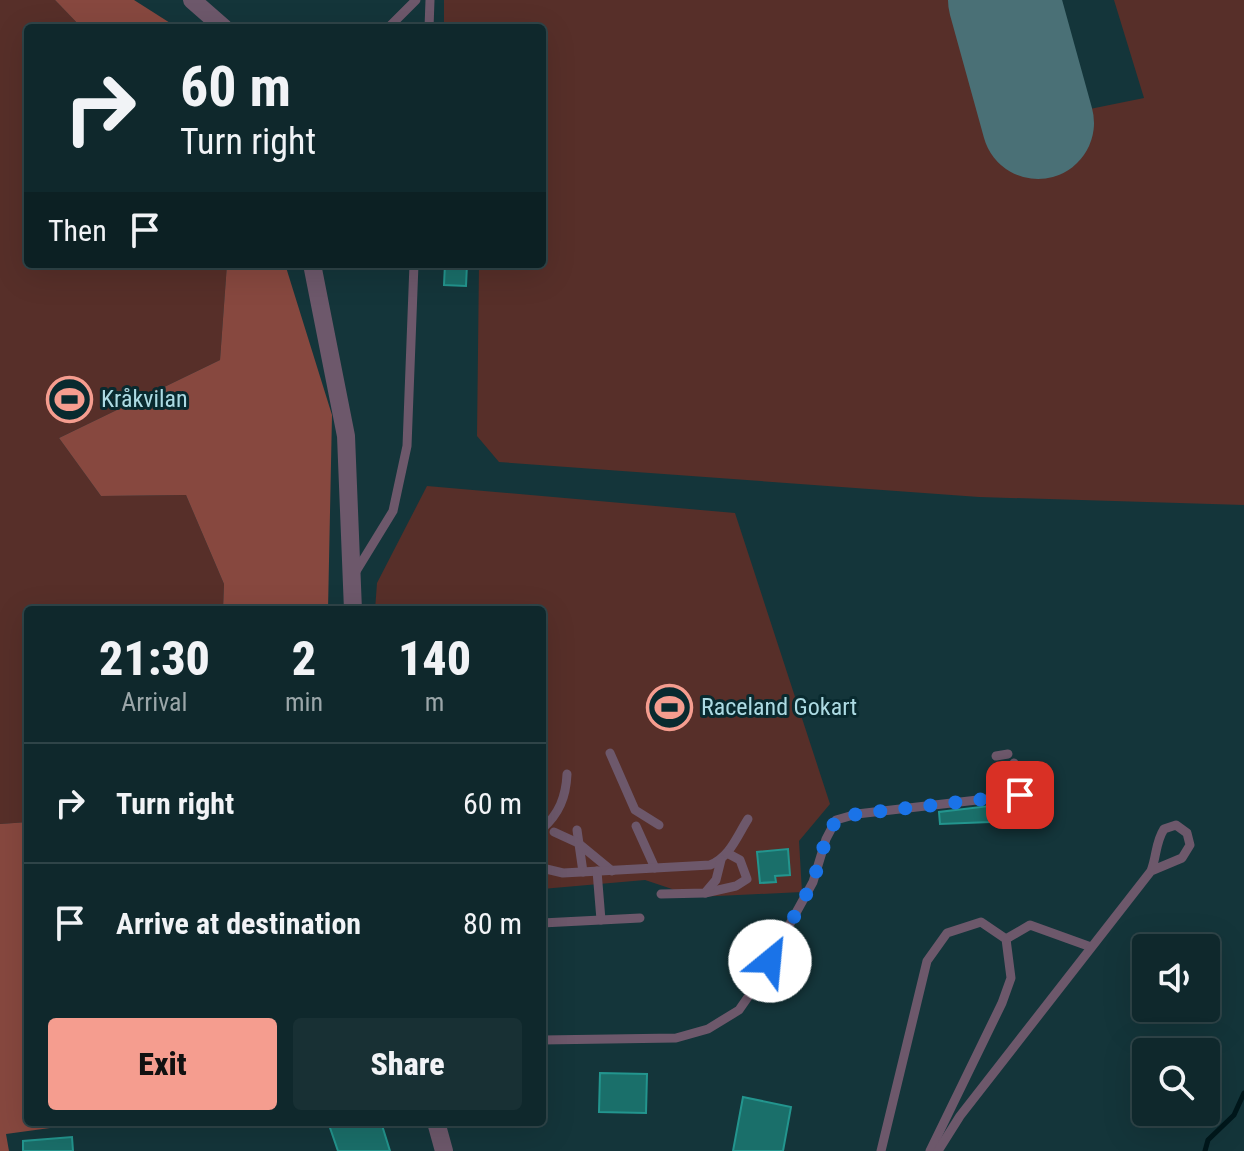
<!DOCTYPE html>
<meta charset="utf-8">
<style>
:root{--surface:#0f282c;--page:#183034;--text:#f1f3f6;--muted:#9ba6a9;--line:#2f4448;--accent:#f59d8f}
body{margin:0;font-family:"Roboto Condensed",sans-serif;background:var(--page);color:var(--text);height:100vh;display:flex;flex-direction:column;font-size:30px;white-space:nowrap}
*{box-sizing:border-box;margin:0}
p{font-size:26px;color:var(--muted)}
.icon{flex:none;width:44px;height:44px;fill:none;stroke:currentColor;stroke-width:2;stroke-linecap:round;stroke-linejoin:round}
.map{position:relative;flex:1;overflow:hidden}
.drawer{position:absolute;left:24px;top:606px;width:522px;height:520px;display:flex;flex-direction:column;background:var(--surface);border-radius:8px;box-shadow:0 8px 32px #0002,0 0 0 2px var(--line)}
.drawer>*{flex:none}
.top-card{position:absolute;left:24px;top:24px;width:522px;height:244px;border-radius:8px;box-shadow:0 8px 32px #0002,0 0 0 2px var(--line);background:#0f282c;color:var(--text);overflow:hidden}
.controls{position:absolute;left:1132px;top:934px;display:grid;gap:16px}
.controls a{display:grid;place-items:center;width:88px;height:88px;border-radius:8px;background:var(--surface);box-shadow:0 8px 32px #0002,0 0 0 2px var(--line);font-size:40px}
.pin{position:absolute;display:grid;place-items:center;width:68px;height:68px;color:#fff;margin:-34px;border-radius:16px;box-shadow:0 4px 12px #0006}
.me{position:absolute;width:88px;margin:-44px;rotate:28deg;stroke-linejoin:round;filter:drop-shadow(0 0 6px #0008)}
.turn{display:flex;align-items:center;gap:28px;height:168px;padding:0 24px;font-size:36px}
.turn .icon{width:104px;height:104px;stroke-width:2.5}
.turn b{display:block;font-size:56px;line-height:68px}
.then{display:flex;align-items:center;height:76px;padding:0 24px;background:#0003;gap:16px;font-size:30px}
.eta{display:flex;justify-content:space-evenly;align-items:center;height:136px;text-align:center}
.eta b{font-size:48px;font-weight:800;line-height:56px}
.button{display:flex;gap:16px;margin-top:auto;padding:16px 24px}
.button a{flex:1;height:92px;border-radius:8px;background:var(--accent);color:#111;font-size:32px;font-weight:800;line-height:92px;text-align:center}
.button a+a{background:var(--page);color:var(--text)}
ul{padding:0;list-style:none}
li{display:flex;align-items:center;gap:24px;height:120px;padding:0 24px;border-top:2px solid var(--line)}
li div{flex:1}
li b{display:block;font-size:30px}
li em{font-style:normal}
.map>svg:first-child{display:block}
.green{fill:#572f29}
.forest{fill:#87483f}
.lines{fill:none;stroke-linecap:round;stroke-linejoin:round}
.stream{stroke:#00171b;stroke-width:5}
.runway{stroke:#4a7076;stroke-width:112}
.building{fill:#1a6f6a;stroke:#23958e;stroke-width:2}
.service{stroke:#6d586b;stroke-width:9}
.minor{stroke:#6d586b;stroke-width:18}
.route{stroke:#1a73e8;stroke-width:14;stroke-dasharray:0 25.2}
.labels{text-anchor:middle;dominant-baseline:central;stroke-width:6;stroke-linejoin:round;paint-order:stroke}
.poi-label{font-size:24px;fill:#addbe3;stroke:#092a2f;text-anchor:start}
</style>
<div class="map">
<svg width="1244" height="1151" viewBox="0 0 1244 1151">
<rect width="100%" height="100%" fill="#14353a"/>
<g class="green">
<path d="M0 0H55L82 28H28V264H227L220 360 59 438 101 496 186 495 224 584 223 610H28V822L0 824Z"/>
<path d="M444 0H959L997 134 1080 111 1144 98 1114 0H1244V505L979 497 499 462 477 436 479 264H542V28H444Z"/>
<path d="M427 486 735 513 830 804 799 841 802 892 696 897 645 880 542 889V610H375L377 583Z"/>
</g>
<g class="forest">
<path d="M55 0H134L178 28H82Z"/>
<path d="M227 264H285L332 415 328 610H223L224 584 186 495 101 496 59 438 220 360Z"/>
<path d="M28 822V1122H94L6 1134 9 1151H0V824Z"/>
</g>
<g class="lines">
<path class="stream" d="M1205 1151 1208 1140 1234 1115 1244 1093"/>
<path class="runway" d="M1004 0 1038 123"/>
</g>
<g class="building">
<path d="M445 264H467L466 286 444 285Z"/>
<path d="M989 806 990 822 940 824 939 812Z"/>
<path d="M788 849 790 875 775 876 776 882 760 883 757 852Z"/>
<path d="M600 1073 647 1074 646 1113 599 1112Z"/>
<path d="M743 1097 791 1107 783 1151H733Z"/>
<path d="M328 1122H381L390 1151H338Z"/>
<path d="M72 1137 73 1151H23V1141Z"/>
</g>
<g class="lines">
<g class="service">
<path d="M388 28 416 0"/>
<path d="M429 28 430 0"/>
<path d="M355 573 393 511 407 446 414 264"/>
<path d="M610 753 635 810 659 825"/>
<path d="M996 756 1008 754"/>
<path d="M636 826 655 868"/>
<path d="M542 829C559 814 566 797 567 774"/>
<path d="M577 830 583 872"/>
<path d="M554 832 578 843 612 871"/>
<path d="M542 868 563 873 710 865C730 857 737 836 748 819"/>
<path d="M597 871 601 920"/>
<path d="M705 893 736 886 747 879 740 860 727 853"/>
<path d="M661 894 705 893 716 880 721 860"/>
<path d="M542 923 640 918"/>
<path d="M1006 939 1030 925 1091 947"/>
<path d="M542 1040 676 1038 708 1029 739 1010 755 987 813 882 826 839 836 820 857 814 1020 795 1014 763"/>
<path d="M881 1151 927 961 947 933 981 922 1006 939 1011 978 1002 1003 930 1151"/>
<path d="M938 1151 960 1116 1151 871C1157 856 1155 843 1164 829L1176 825 1187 833 1190 845 1182 858 1151 871"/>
</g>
<g class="minor">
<path d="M192 0 224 28"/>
<path d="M312 264 346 436 353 610"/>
<path d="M436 1122 444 1151"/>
</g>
</g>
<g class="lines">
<path class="route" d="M770 961 813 882 826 839 836 820 857 814 1020 795"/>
</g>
<defs>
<symbol id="stadium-ring" viewBox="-11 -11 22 22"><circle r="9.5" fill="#092a2f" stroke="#f59d8f" stroke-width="1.5"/><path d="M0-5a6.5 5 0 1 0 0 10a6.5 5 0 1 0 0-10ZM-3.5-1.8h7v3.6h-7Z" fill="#f59d8f"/></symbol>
</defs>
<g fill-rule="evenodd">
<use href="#stadium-ring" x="44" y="374" width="51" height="51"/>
<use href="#stadium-ring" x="644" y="682" width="51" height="51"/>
</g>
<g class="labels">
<g class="poi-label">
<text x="101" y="399">Kråkvilan</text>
<text x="701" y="707">Raceland Gokart</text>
</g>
</g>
</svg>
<div class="controls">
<a><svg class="icon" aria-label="sound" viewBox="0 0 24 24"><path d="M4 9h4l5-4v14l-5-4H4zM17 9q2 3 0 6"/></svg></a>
<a><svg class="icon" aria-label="search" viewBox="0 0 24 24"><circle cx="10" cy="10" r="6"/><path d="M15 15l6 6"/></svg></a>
</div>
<div class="pin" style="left:1020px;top:795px;background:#d93025"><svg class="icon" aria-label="arrive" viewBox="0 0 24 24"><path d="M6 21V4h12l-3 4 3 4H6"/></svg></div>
<svg class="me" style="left:770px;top:961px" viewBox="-20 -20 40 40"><circle r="19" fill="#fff"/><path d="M0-13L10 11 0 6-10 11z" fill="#1a73e8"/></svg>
<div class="top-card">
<div class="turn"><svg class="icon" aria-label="right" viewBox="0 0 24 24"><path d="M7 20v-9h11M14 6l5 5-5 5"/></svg><div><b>60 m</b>Turn right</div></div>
<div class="then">Then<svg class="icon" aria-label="arrive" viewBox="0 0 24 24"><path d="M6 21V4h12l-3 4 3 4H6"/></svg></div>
</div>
<section class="drawer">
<div class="eta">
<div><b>21:30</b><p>Arrival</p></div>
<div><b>2</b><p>min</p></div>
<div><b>140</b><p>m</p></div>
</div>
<ul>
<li><svg class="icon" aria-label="right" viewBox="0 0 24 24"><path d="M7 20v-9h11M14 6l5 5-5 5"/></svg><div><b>Turn right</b></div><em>60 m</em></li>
<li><svg class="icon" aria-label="arrive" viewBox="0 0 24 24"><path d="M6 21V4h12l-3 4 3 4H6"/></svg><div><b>Arrive at destination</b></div><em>80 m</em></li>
</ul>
<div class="button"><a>Exit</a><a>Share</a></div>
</section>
</div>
